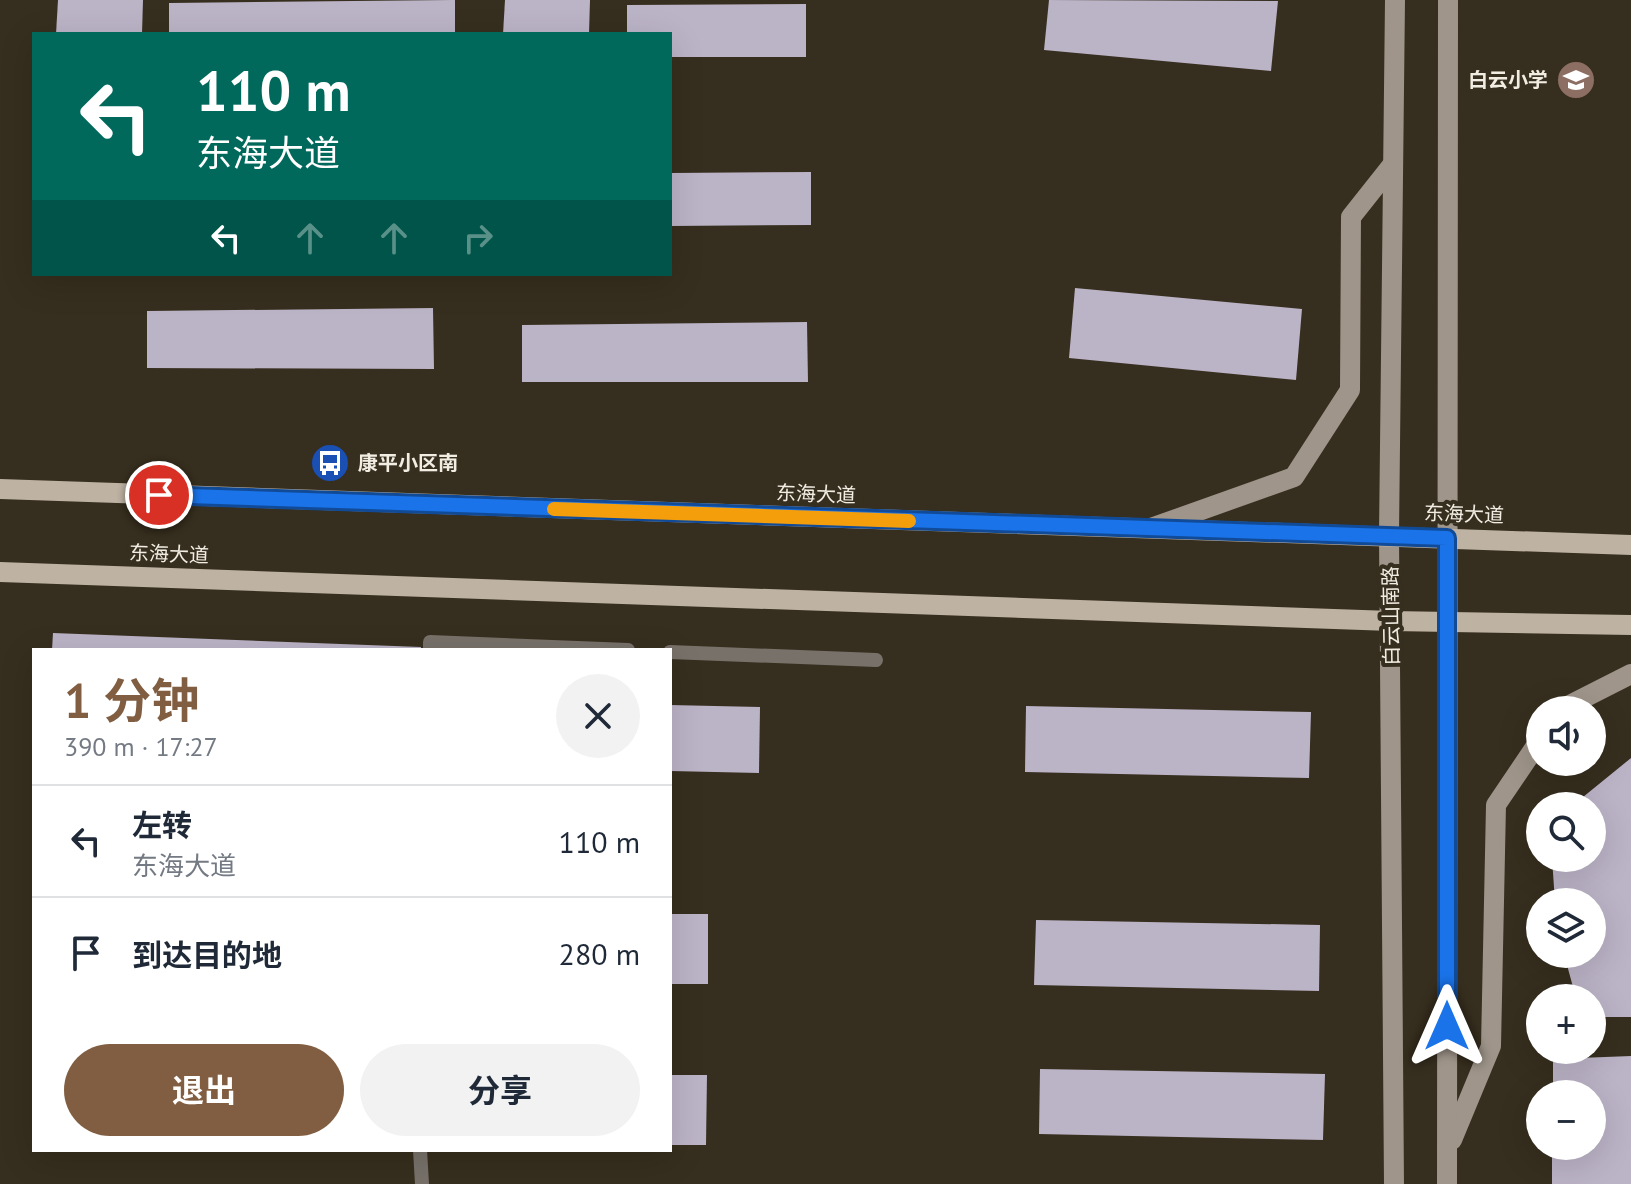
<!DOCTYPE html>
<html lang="zh">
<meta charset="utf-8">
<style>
:root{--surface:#fff;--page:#f2f2f3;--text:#1f2937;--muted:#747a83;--line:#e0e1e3;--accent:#815e41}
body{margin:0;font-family:"PT Sans","Noto Sans SC",sans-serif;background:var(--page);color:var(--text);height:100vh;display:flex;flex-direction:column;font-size:30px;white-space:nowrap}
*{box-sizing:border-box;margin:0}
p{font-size:26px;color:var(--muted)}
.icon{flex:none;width:44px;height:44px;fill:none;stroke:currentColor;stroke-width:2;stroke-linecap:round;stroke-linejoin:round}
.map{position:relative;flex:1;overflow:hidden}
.sheet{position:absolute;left:32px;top:648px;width:640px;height:504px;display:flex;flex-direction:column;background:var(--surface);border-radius:0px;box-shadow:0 8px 32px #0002}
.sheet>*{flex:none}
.guide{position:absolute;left:32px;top:32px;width:640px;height:244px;border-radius:0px;box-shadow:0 8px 32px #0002;background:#00695c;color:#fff;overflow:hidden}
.fabs{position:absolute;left:1526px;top:696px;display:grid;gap:16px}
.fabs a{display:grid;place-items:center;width:80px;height:80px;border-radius:50%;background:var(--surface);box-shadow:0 8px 32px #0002;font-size:40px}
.pin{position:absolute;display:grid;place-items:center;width:68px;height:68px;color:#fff;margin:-34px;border:4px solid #fff;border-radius:50%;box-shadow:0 2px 8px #0007}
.me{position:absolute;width:88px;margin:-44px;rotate:0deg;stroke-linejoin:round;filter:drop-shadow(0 0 6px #0008)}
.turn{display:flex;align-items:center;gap:28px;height:168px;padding:0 32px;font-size:36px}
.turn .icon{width:104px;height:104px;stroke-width:2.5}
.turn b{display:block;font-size:56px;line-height:68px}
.lanes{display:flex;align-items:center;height:76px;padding:0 32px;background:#0003;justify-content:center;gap:40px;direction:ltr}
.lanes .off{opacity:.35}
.round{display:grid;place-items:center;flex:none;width:84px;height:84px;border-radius:42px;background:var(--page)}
.headline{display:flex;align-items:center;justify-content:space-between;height:136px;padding:0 32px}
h1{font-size:48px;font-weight:700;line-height:60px;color:var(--accent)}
.cta{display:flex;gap:16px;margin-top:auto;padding:16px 32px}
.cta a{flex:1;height:92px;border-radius:48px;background:var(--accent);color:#fff;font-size:32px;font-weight:700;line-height:92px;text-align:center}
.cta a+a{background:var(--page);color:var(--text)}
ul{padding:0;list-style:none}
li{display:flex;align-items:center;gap:24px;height:112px;padding:0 32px;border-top:2px solid var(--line)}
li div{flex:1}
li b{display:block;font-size:30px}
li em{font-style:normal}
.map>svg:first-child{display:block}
.building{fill:#bbb3c6}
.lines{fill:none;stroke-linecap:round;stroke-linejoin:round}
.service{stroke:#77716a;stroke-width:14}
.secondary{stroke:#9f958a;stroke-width:20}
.primary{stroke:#beb2a3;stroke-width:20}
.route-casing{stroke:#114b97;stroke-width:20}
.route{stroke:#1a73e8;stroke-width:14}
.slow{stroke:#f59e0b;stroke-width:14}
.labels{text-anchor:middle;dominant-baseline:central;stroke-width:8;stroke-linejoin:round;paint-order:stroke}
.poi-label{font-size:20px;font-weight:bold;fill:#f2ede3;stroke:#362e1e;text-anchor:end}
.street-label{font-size:20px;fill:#f2ede3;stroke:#362e1e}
</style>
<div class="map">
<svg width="1631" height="1184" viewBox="0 0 1631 1184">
<rect width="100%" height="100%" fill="#362e1e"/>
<g class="building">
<path d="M58 0H143L142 34H56Z"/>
<path d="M451 0H455V34H169V3Z"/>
<path d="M505 0H590L589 34H503Z"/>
<path d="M1049 0 1278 1 1271 71 1044 50Z"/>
<path d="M806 4V57H670V34H627V5Z"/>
<path d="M811 172V225L670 226V173Z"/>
<path d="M1075 288 1302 309 1296 380 1069 358Z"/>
<path d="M433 308 434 369 147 368V311Z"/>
<path d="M807 322 808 382H522V325Z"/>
<path d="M53 633 421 647V650H52Z"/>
<path d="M670 705 760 707 759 773 670 771Z"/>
<path d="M1026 706 1311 712 1309 778 1025 772Z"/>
<path d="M1631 758V1017H1592V998H1576L1564 954H1592V902H1555L1552 858H1592V806H1572Z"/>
<rect x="670" y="914" width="38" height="70"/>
<path d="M1036 920 1320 925 1319 991 1034 985Z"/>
<path d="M1631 1056V1184H1552V1146H1592V1094H1553V1059Z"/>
<path d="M1040 1069 1325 1074 1323 1140 1039 1134Z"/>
<path d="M670 1075H707L706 1145H670Z"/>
</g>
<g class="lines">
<g class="service">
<path d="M430 650V642L628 650"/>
<path d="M670 652 876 660"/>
<path d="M420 1150 422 1184"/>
</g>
<g class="secondary">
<path d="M1151 528 1294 477 1350 390 1351 217 1393 164"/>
<path d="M1560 710 1631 674"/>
<path d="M1452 1140 1491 1046 1496 805 1540 740"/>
<path d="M1394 1184 1389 535 1395 0"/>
<path d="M1447 1184 1448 0"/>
</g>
<g class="primary">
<path d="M0 489 1631 545"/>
<path d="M0 572 1391 621 1631 625"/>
</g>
</g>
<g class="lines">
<defs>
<path id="route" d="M159 495 1447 538V1026"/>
</defs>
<use href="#route" class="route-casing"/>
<use href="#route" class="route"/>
<path class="slow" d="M554 509 909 521"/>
</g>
<defs>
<symbol id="school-disc" viewBox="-11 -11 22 22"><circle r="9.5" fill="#8d6e63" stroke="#362e1e"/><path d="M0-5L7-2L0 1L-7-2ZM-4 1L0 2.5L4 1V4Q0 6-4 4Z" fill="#fff"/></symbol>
<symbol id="bus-disc" viewBox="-11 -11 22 22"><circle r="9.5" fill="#1a4fb4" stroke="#362e1e"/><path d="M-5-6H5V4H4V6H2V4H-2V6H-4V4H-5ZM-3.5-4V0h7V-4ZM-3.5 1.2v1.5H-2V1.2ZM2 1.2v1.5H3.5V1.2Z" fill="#fff"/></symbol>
</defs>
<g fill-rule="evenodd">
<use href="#school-disc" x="1554" y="58" width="44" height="44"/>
<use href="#bus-disc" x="308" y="441" width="44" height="44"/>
</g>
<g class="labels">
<g class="poi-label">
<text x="1548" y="80">白云小学</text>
<text x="358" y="463" text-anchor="start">康平小区南</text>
</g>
<g class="street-label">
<text transform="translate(816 494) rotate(2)">东海大道</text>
<text transform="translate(1464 514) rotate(2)">东海大道</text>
<text transform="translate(169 554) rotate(2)">东海大道</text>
<text transform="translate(1391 616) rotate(-91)">白云山南路</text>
</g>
</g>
</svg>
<div class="fabs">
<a><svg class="icon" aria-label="sound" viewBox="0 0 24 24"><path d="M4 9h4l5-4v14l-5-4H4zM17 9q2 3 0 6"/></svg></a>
<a><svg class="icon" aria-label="search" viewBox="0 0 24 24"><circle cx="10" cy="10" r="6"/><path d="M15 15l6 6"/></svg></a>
<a><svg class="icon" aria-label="layers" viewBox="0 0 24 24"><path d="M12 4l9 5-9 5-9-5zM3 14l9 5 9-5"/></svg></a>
<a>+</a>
<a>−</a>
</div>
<div class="pin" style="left:159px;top:495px;background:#d93025"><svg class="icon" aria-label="arrive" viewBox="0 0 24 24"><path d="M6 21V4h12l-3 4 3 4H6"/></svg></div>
<svg class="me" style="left:1447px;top:1026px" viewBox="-20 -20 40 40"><path d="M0-17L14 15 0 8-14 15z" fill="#1a73e8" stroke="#fff" stroke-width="4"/></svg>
<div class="guide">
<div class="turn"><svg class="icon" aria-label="left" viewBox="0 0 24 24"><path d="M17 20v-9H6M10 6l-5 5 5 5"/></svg><div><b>110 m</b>东海大道</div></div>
<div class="lanes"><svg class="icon" aria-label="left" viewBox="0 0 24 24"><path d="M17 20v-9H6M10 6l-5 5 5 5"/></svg><svg class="icon off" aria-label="ahead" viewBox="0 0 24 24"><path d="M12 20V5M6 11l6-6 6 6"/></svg><svg class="icon off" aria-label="ahead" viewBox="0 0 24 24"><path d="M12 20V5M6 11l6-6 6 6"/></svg><svg class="icon off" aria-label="right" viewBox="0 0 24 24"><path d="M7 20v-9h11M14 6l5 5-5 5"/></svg></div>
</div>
<section class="sheet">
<div class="headline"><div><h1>1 分钟</h1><p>390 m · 17:27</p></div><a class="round"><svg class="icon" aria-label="close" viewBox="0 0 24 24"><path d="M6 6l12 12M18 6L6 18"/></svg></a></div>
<ul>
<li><svg class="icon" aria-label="left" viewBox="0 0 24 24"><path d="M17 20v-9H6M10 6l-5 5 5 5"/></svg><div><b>左转</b><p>东海大道</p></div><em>110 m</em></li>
<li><svg class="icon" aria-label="arrive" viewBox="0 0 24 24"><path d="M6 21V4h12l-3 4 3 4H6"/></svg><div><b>到达目的地</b></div><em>280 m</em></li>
</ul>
<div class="cta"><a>退出</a><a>分享</a></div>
</section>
</div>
